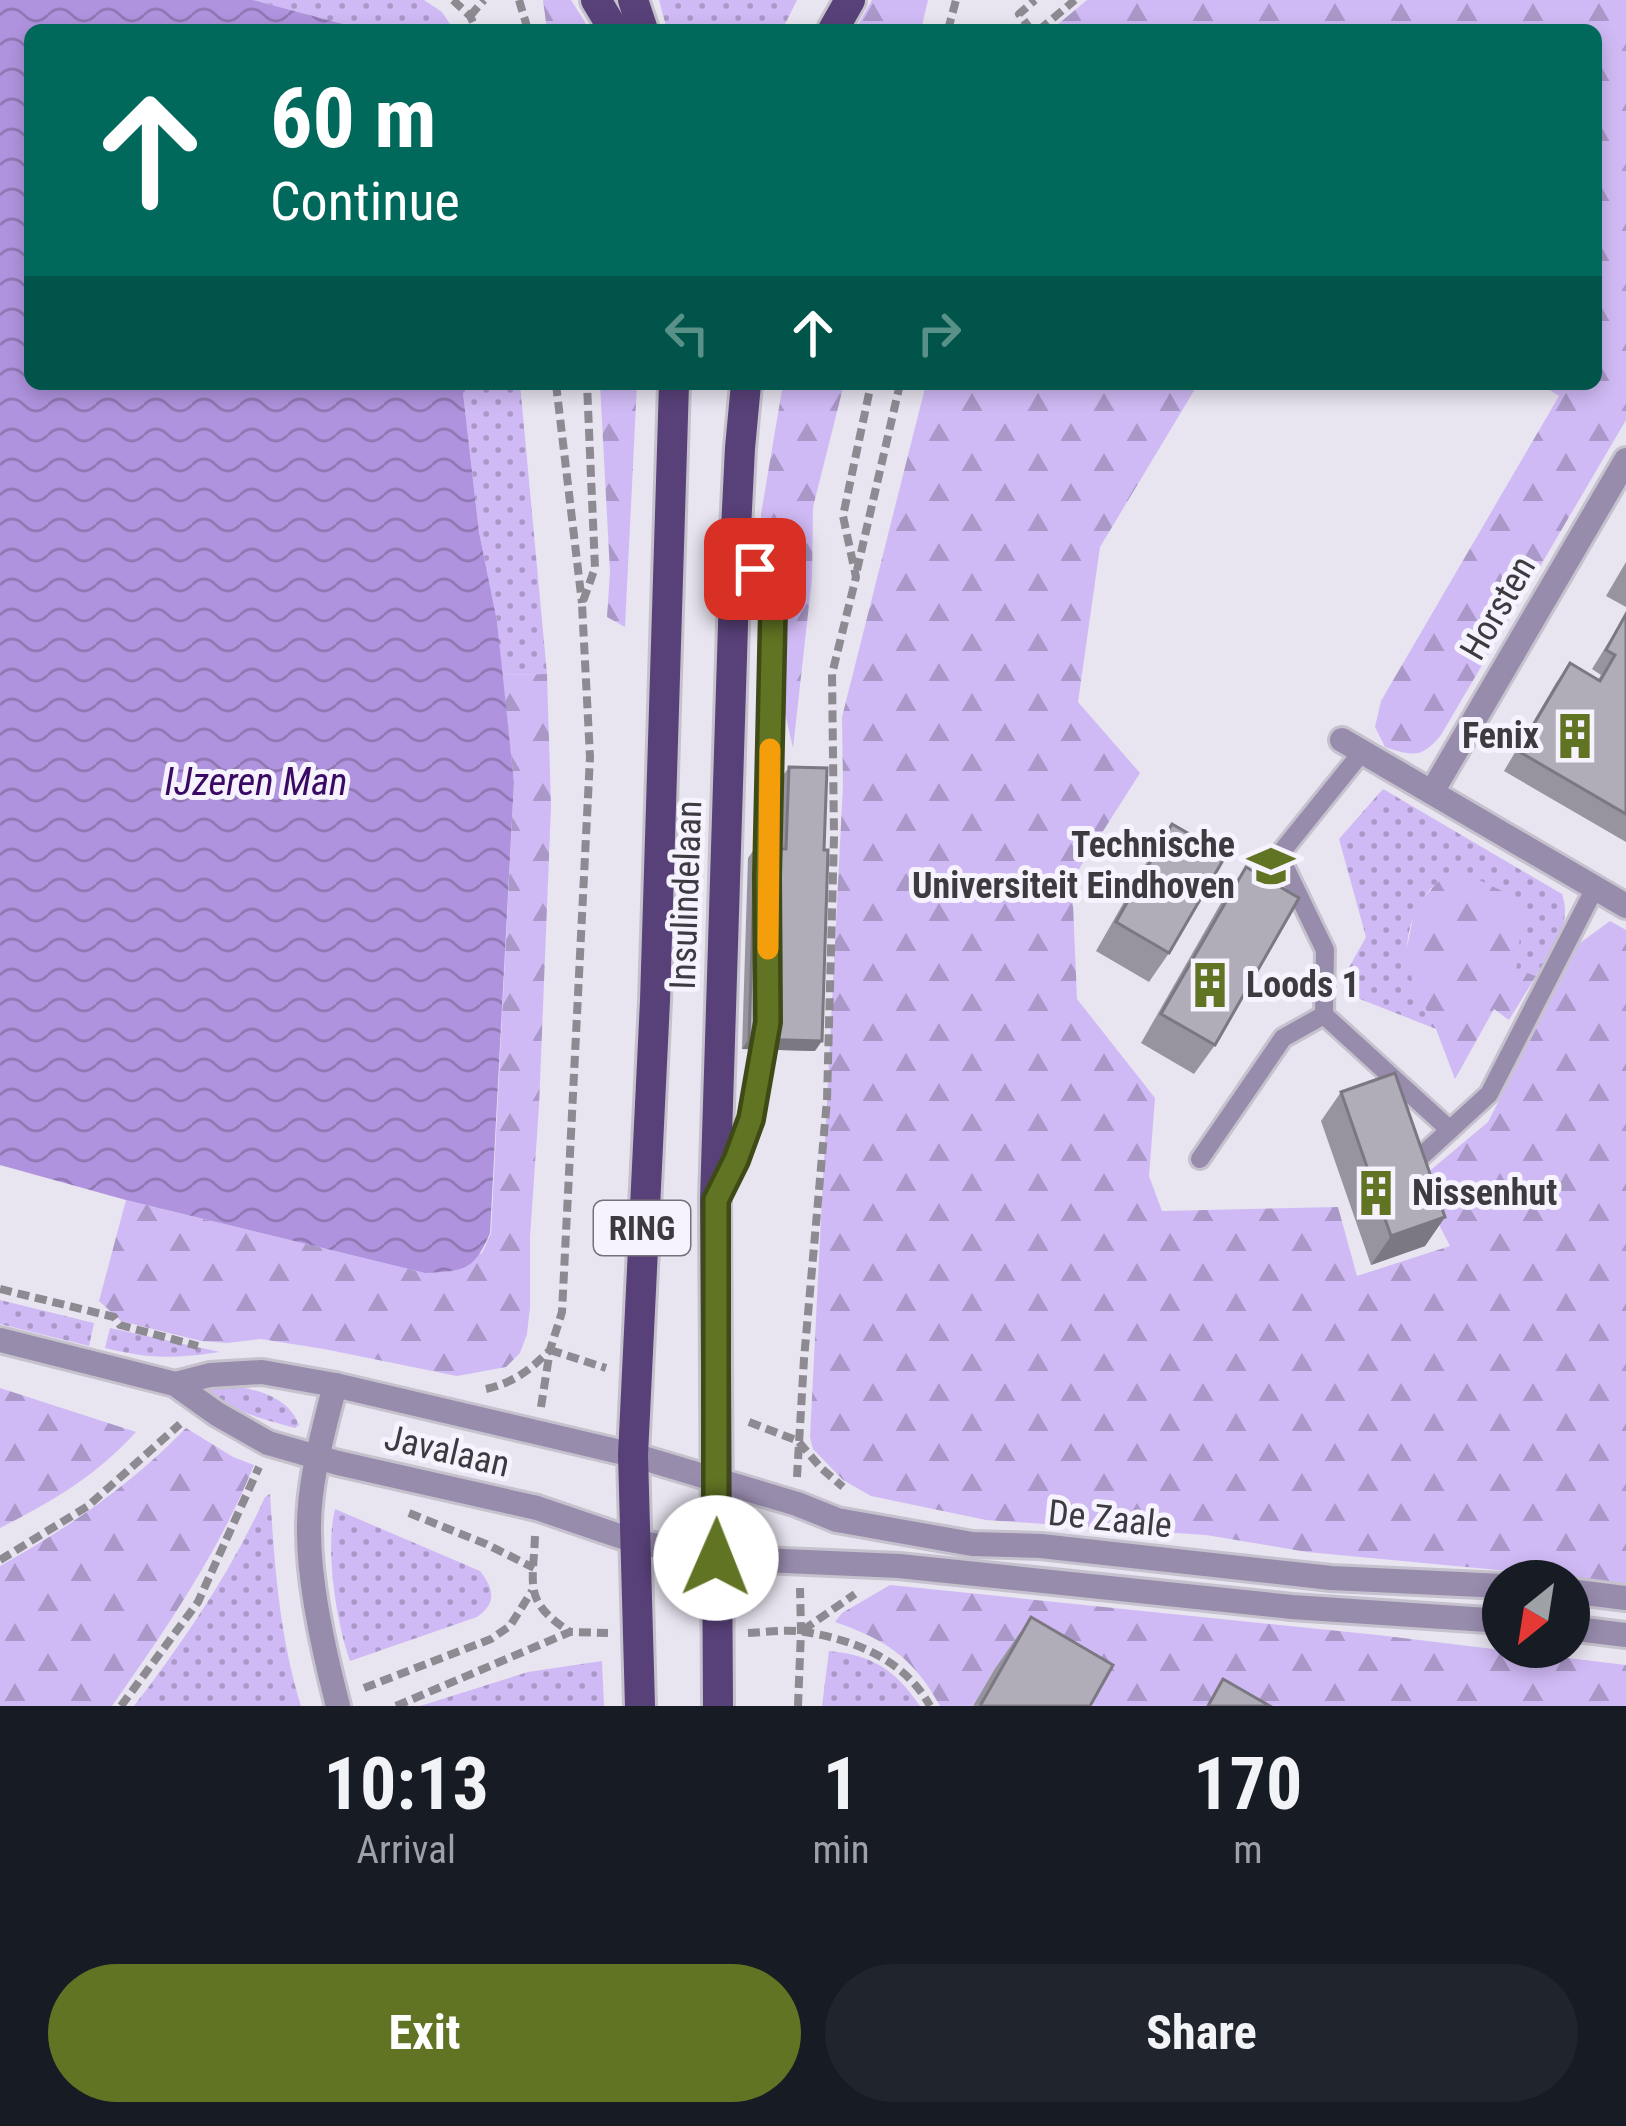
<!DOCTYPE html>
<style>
:root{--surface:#171b24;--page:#20242c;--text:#f1f3f6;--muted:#9ea1a6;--accent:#617423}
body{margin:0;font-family:"Roboto Condensed",sans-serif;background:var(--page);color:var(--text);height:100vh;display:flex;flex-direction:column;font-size:45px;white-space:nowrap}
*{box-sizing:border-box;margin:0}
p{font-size:39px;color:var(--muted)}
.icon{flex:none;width:66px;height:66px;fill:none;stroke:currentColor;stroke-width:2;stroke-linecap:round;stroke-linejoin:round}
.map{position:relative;height:1706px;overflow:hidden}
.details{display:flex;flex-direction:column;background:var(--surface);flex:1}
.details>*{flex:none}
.top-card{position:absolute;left:24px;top:24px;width:1578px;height:366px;border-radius:18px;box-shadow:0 6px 18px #0003;background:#00695c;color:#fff;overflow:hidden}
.needle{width:78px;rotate:210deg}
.buttons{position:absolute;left:1482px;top:1560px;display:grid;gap:24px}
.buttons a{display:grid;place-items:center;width:108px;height:108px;border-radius:50%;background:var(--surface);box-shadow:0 6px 18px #0003;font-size:60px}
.pin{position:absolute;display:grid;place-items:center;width:102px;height:102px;color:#fff;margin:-51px;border-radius:24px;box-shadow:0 6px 18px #0006}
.me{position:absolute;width:132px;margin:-66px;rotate:1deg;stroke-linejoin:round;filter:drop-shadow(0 0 9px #0008)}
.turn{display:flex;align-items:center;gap:42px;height:252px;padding:0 48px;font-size:54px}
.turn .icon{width:156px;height:156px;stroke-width:2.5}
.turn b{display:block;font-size:84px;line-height:102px}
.lanes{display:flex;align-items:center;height:114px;padding:0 48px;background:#0003;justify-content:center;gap:60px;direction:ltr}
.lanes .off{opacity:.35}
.eta{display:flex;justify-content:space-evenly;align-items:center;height:204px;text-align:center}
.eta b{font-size:72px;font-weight:700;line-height:84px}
.button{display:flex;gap:24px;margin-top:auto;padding:24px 48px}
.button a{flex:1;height:138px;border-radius:72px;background:var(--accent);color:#fff;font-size:48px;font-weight:700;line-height:138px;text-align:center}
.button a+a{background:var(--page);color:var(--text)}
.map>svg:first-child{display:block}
.grass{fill:url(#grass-dots)}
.forest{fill:url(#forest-firs)}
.water{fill:url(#water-waves)}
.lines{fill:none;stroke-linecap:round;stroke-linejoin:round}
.lane-casing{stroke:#c6c2cd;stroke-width:24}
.street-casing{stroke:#c6c2cd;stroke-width:30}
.primary-casing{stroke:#c6c2cd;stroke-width:36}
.path{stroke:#8d8a92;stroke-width:8;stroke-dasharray:12 6;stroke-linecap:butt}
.lane{stroke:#988cad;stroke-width:18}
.street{stroke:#988cad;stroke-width:24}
.primary{stroke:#584179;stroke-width:30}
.wall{fill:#97949e}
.shaded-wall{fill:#7b7881}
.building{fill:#b0acb8;stroke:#7b7881;stroke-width:3}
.route-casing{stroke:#3f4b17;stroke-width:30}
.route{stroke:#617423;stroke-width:21}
.slow{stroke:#f59e0b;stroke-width:21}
.labels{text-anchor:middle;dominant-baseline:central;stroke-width:10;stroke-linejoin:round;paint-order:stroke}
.shield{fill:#f6f2fe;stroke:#747279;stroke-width:3}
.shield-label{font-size:33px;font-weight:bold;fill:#3d3b40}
.street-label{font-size:36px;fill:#3d3b40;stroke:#f6f2fe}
.poi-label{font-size:36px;font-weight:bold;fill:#3d3b40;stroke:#f6f2fe;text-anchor:end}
.water-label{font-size:39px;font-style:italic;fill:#390963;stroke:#f6f2fe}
</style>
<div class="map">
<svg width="1626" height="1706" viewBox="0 0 1626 1706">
<defs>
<pattern id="grass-dots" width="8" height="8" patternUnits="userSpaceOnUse" patternTransform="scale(3)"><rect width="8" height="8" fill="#d0baf5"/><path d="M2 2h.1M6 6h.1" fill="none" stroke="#aa98c8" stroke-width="1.8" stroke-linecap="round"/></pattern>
<pattern id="forest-firs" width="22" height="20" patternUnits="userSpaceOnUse" patternTransform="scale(3)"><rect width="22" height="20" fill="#d0baf5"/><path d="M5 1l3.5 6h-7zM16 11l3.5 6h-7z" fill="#aa98c8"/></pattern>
<pattern id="water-waves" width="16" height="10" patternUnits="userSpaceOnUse" patternTransform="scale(3)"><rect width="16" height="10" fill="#b093de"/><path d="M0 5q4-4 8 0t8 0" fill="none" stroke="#9079b5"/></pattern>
</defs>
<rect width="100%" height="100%" fill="#e8e4f0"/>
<g class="grass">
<path d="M253 0H424L442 12 454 30H366Z"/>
<path d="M659 0H797L782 30H667Z"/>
<path d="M462 384H520L547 674 502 675 497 621 479 532Z"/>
<path d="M1383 789 1562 894C1573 925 1551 950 1536 976L1516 970 1518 946 1431 888C1390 942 1409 976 1436 1029L1360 999 1346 973 1366 937 1339 839Z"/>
<path d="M0 1300 94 1323 89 1346 0 1324Z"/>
<path d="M110 1328 220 1352C173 1359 151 1359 105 1348Z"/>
<path d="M221 1384C251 1388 287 1394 299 1425L295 1428C254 1417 228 1409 194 1385Z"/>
<path d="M270 1494C275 1569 279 1633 301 1706H134C184 1641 231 1572 265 1497Z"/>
<path d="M335 1509 480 1571C494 1589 497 1603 477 1617L350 1661C336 1622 325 1549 335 1509Z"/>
<path d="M829 1651C873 1655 895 1670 920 1706H822Z"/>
<path d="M602 1661 604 1706H420L528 1672Z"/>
</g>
<g class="forest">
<path d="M543 0H571L590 30H547Z"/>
<path d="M872 0H928L921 30H855Z"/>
<path d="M1087 0H1626V420L1441 735C1421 759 1413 756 1385 747L1375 727 1381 701 1559 396 1540 384H1596V30H1051Z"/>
<path d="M600 384H637L625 627 607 617 610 572Z"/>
<path d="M783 384H844L813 507 812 578 793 748 778 683 763 568 761 514Z"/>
<path d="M926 384H1198L1100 547 1078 702 1140 773 1072 880 1077 999 1155 1098 1149 1176 1162 1211 1338 1207 1357 1276 1450 1246 1429 1205 1426 1174 1488 1122 1580 943 1610 921 1626 930V1585L1519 1572 1307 1552 1206 1535 986 1520 871 1496 843 1480 813 1449 810 1437 843 785 842 717Z"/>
<path d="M547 674 551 807 539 1106 530 1237V1307L527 1334 520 1353 506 1367 457 1376 324 1349 261 1339 227 1343 201 1341 121 1321 99 1301 126 1200 425 1273 482 1253 491 1233 514 782 502 675Z"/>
<path d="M1453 878H1475L1517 898 1523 913 1516 969 1536 976 1509 1020 1494 1009 1455 1079 1436 1029 1415 988 1405 957 1414 913 1421 901 1439 881Z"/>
<path d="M0 1388 136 1432C96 1476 53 1501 0 1528Z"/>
<path d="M186 1428 233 1457 254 1465C219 1552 166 1629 112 1706H0V1566C67 1529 133 1483 186 1428Z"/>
<path d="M890 1585 1378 1635 1626 1665V1706H1056L994 1670 973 1706H940C913 1657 886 1640 835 1622L842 1613Z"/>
</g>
<path class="water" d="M0 0H253L366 30H30V384H462L479 532 497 621 514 782 490 1233C474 1271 464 1271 425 1273L126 1200 0 1165Z"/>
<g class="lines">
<defs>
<g id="lane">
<path d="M740 537 773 609 768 868"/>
<path d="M1324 1015 1450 1130"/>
<path d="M1200 1159 1283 1038 1324 1015 1325 950 1279 855 1362 752"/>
<path d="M1416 1161 1489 1094 1595 888"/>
<path d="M721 1190C750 1135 756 1088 767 1028"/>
</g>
<g id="street">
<path d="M1342 740 1626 906"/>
<path d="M1432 792 1626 460"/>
<path d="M0 1340 175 1384 217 1414 268 1443 338 1463 537 1508 634 1541 716 1558 899 1566 1292 1607 1503 1621"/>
<path d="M175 1384 210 1375 262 1372 335 1385 633 1455 797 1504 837 1520 972 1544 1041 1546 1331 1578 1503 1586"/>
<path d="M335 1385C323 1433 308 1483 309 1532 309 1583 325 1656 338 1706"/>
<path d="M1569 1591 1626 1598"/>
<path d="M1569 1628 1626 1635"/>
</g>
<g id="primary">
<path d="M596 0 614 30"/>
<path d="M633 0 643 30"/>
<path d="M833 30 850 0"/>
<path d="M640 1706 633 1455 655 1001 674 384"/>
<path d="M718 1706 715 1200 736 529 740 448 746 384"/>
</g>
</defs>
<use href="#lane" class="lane-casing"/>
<use href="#street" class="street-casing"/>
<use href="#primary" class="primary-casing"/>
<g class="path">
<path d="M453 0 470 16 477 30"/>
<path d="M519 0 528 30"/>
<path d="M470 16 484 0"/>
<path d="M948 30 956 0"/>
<path d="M1031 30 1019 14 1035 0"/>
<path d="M1039 30 1075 0"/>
<path d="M556 384 582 603"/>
<path d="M857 570 900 384"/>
<path d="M0 1289 106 1315 114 1317 120 1325 198 1346"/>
<path d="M550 1350 606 1368"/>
<path d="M486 1389C513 1383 530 1370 549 1351"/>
<path d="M541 1407 550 1350 562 1312 590 757 582 604 595 568 587 384"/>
<path d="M749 1422 798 1441 821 1468 843 1487"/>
<path d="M797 1477 804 1359 827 1100 834 836 832 674 856 577 843 516 871 384"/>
<path d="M409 1513 486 1544 534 1568"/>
<path d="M535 1536C533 1587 523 1601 570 1632"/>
<path d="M0 1560 88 1506 180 1424"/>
<path d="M803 1630 855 1594"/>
<path d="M748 1633C767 1632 787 1629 805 1632 855 1640 905 1660 930 1706"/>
<path d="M364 1688 491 1639 510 1626 532 1591"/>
<path d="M121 1706 198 1602 259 1467"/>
<path d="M396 1706 570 1632 608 1633"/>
<path d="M798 1706 801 1631 800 1588"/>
</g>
<use href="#lane" class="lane"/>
<use href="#street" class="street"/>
<use href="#primary" class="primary"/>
</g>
<g class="wall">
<path d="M1626 562V607L1606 596Z"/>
<path d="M1626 614V842L1504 771 1556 683 1570 663 1598 680 1601 675 1592 669Z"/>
<path d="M789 767 815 1051 742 1049 748 858 755 848 780 849 782 777Z"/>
<path d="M1172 824 1169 953 1149 982 1096 951 1152 853Z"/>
<path d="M1246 867 1215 1045 1194 1074 1141 1043 1225 896Z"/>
<path d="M1341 1092 1445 1217 1425 1246 1371 1265 1321 1121Z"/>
<path d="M1031 1617 1090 1706H973L994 1670Z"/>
</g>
<g class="shaded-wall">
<path d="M749 1039 822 1041 815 1051 742 1049Z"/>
<path d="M1445 1217 1425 1246 1371 1265 1391 1236Z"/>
</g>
<g class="building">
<path d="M1626 614V814L1518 751 1570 663 1600 681 1615 655 1606 650Z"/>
<path d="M789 767 827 768 824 850H828L822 1041 749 1039 755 848 786 849Z"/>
<path d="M1172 824 1226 855 1169 953 1116 922Z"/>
<path d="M1246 867 1299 898 1215 1045 1161 1014Z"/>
<path d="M1395 1073 1445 1217 1391 1236 1341 1092Z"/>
<path d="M1031 1617 1113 1665 1090 1706H980Z"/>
<path d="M1223 1679 1270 1706H1208Z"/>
</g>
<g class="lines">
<defs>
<path id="route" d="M716 1558V1200L736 1160 751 1119 768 1022 767 877 773 609 755 569"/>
</defs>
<use href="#route" class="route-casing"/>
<use href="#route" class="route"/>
<path class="slow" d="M768 949 770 749"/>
</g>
<defs>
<symbol id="building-bare" viewBox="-9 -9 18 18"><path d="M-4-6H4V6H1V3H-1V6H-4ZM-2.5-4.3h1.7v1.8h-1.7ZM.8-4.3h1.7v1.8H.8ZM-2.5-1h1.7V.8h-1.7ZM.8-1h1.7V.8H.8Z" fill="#617423" stroke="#f6f2fe" stroke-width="2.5" paint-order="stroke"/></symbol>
<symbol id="university-bare" viewBox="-9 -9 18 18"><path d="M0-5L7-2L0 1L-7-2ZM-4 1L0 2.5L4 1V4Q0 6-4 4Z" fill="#617423" stroke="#f6f2fe" stroke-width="2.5" paint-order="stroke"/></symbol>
</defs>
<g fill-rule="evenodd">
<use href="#building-bare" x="1542" y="703" width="66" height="66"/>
<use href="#university-bare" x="1238" y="833" width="66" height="66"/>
<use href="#building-bare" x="1177" y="952" width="66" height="66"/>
<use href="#building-bare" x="1343" y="1160" width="66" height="66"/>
</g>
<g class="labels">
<rect class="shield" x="594" y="1201" width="96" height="54" rx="9"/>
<g class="shield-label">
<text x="642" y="1228">RING</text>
</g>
<g class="street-label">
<text transform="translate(1498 608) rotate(-60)">Horsten</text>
<text transform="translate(686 895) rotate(-88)">Insulindelaan</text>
<text transform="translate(447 1451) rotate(13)">Javalaan</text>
<text transform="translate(1110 1519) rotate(6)">De Zaale</text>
</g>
<g class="poi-label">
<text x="1539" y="736">Fenix</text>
<text x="1235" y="845">Technische<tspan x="1235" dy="41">Universiteit Eindhoven</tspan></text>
<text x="1246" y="985" text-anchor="start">Loods 1</text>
<text x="1412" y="1193" text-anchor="start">Nissenhut</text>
</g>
<g class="water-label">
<text x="256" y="782">IJzeren Man</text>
</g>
</g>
</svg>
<div class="buttons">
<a><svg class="needle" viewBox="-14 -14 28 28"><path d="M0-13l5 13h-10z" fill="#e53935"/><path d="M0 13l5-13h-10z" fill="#9ea1a6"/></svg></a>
</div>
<div class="pin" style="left:755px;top:569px;background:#d93025"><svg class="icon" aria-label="arrive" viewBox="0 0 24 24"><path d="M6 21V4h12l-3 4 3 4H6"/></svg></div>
<svg class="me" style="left:716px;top:1558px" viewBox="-20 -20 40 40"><circle r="19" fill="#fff"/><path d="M0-13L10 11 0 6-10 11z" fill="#617423"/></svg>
<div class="top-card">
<div class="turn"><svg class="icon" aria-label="ahead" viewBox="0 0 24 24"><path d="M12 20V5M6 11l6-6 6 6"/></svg><div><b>60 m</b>Continue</div></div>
<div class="lanes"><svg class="icon off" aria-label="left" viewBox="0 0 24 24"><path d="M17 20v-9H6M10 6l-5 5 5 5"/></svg><svg class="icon" aria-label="ahead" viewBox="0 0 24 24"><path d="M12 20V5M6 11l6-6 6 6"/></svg><svg class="icon off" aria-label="right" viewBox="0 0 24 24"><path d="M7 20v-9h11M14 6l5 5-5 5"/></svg></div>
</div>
</div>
<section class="details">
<div class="eta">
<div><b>10:13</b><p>Arrival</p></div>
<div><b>1</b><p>min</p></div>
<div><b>170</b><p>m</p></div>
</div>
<div class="button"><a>Exit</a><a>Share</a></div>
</section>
